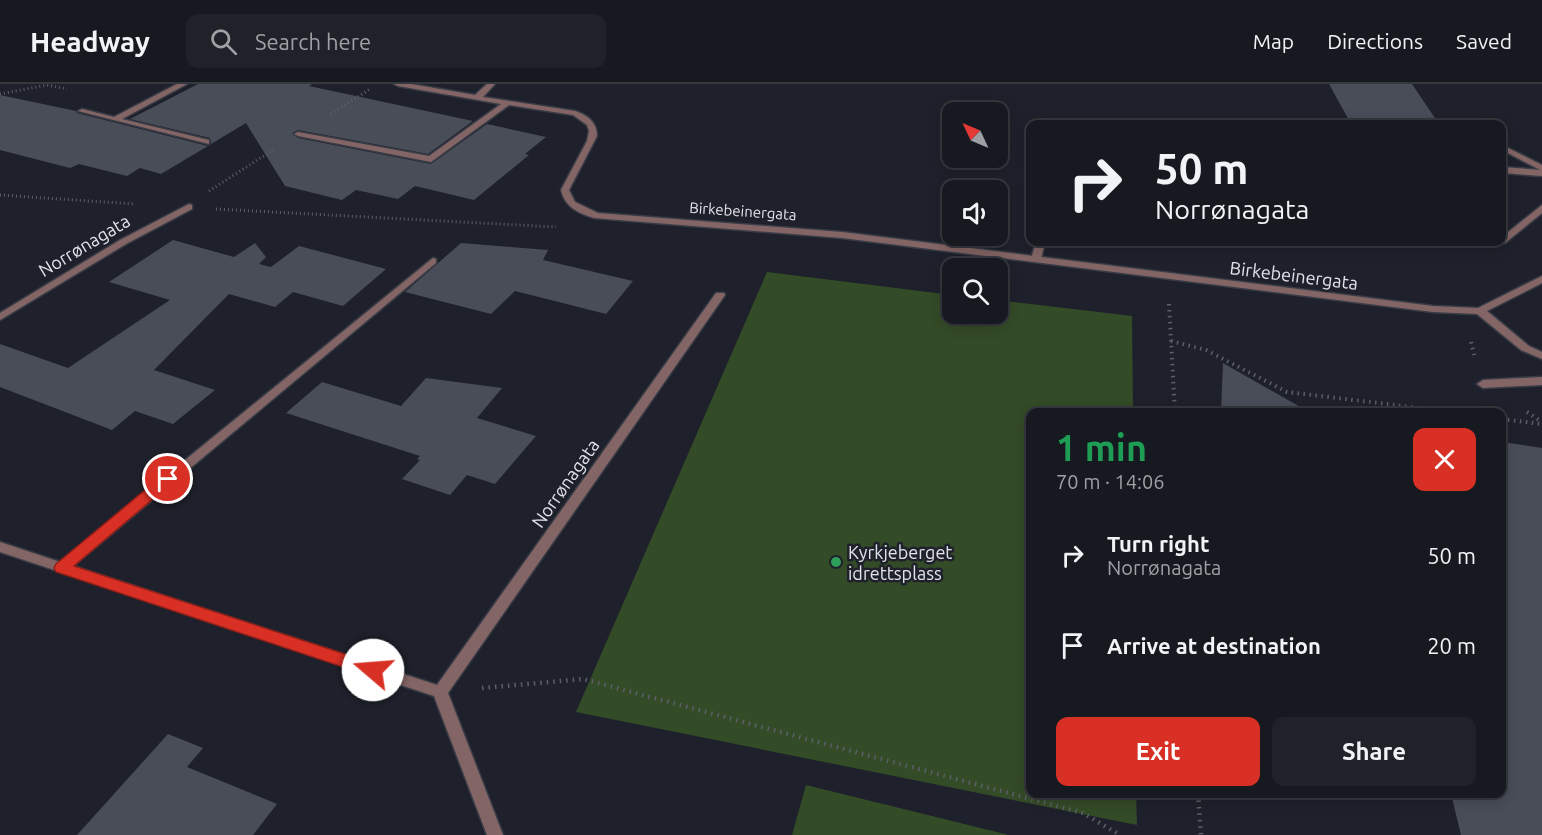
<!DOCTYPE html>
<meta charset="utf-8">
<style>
:root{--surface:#161920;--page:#1f2229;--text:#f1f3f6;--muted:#9ea0a5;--line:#35383e;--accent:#d93025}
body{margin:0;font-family:Ubuntu,sans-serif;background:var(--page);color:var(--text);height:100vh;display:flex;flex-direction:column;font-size:22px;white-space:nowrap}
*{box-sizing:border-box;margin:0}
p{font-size:20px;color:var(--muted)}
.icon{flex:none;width:33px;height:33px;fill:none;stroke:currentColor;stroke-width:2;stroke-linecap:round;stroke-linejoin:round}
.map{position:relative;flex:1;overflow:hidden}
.drawer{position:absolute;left:1026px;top:324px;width:480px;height:390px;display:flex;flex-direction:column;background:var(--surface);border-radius:12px;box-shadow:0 3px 15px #0003,0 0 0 2px var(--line)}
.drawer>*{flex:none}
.top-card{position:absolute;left:1026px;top:36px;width:480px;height:126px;border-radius:12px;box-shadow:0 3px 15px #0003,0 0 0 2px var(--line);background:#161920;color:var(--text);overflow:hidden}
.needle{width:39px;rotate:314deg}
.tools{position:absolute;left:942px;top:18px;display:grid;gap:12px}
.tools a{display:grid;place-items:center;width:66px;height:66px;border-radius:12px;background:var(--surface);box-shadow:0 3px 15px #0003,0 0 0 2px var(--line);font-size:30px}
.pin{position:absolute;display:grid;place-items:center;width:51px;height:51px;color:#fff;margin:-26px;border:3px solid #fff;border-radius:50%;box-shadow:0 2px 6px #0007}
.me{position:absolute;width:66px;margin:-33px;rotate:288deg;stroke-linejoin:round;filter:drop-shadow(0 0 4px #0008)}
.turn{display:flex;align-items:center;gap:21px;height:126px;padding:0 30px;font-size:27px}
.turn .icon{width:78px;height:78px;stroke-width:2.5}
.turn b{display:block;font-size:42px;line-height:51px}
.round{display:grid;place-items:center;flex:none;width:63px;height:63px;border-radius:12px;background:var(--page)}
.summary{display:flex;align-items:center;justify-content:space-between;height:102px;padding:0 30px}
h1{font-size:36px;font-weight:600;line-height:45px;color:#1e9e55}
.action{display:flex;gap:12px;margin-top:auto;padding:12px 30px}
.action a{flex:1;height:69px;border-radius:12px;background:var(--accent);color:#fff;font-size:24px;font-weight:600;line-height:69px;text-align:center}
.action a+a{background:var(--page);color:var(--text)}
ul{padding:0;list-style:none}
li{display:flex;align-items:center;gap:18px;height:90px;padding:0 30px}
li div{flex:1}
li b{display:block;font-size:22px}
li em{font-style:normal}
header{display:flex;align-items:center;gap:36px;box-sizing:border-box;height:84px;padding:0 30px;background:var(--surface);border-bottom:2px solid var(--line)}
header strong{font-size:28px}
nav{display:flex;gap:33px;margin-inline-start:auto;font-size:21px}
.search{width:420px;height:54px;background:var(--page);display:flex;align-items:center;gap:15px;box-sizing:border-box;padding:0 21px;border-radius:12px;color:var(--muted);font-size:22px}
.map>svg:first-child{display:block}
.green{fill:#344b27}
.building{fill:#494d58}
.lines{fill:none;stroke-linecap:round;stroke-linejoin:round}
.lane-casing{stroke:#393c46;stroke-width:3}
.street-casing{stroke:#393c46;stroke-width:3}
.path-far2{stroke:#5c5f68;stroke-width:3;stroke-dasharray:1 3;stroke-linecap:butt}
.path-far1{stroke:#5c5f68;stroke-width:4;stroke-dasharray:1.5 4.5;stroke-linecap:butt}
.path{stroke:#5c5f68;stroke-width:4.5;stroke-dasharray:1.5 5;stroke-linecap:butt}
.lane{fill:#846565;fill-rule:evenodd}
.street{fill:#846565;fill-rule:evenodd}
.route{fill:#d93025;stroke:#8d1f18;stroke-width:1.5}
.leisure-dot{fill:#2e9e5b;stroke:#1e212b;stroke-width:2}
.labels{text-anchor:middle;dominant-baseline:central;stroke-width:5;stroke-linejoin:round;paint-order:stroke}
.far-street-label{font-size:15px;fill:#e1e3ea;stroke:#1e212b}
.street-label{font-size:18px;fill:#e1e3ea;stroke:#1e212b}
.poi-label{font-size:18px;fill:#e1e3ea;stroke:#1e212b;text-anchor:start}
</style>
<header>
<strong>Headway</strong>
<div class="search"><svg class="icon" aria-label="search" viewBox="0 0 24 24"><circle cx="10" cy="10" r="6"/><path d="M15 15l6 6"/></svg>Search here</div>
<nav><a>Map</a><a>Directions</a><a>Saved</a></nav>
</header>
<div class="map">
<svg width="1542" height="751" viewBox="0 0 1542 751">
<rect width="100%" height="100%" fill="#1e212b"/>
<g class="green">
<path d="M767 188 952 211V230H998V216L1132 232 1133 328H1030V710H1136L1137 741 576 628Z"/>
<path d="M806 701 1009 751H792Z"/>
</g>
<g class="building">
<path d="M198 0H312L309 2 473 37 428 70 298 46 292 49 298 54 431 80 487 40 546 53 525 70 529 71 474 116 415 102 398 115 356 106 342 116 285 102 246 39 211 60 210 54 130 35Z"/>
<path d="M1329 0H1412L1439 40H1351Z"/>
<path d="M0 11 76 27 77 29 208 62 161 90 140 84 127 92 79 80 70 84 0 66Z"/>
<path d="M173 156 234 173 255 159 266 173 259 180 271 183 299 162 386 185 343 222 293 208 275 223 229 210 154 286 215 306 173 340 135 327 112 346 0 303V260L68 284 170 216 109 198Z"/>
<path d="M461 159 548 166 543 176 633 197 606 230 515 207 491 230 405 208Z"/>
<path d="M1223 279 1309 328H1221Z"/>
<path d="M426 294 502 304 477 334 536 352 495 400 467 391 450 411 402 395 420 376 417 375 420 372 286 329 322 298 401 322Z"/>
<path d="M1502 358 1542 364V751H1461L1451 710H1502Z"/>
<path d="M168 650 203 664 187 683 277 720 253 751H77Z"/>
</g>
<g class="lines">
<defs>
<g id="lane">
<path d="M1502 83 1542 86V92L1502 89Z"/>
<path d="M1542 121V129L1505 159H1499L1498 158H1502V153Z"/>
<path d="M1036 158H1045L1041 175 1036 178 1031 175Z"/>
<path d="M1542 293V301L1483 304 1477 300 1483 296Z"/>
</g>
<g id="street">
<path d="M177 0H187L122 35 209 56V60L78 27 82 25 114 33Z"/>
<path d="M394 0H411L475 11 487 0H495L483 13 575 27C587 31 597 38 597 52L569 106 575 118 598 129 842 148 1433 222 1478 224 1542 192V199L1487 227 1529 262 1542 268V275L1521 266 1477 230 1433 228 842 154 594 134C578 129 565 123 561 106L587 57 589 47 587 41 573 31 509 21 431 78 298 52 294 50 298 48 429 72 501 20 398 2Z"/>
<path d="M1502 61 1542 81V87L1502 66Z"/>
<path d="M189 120 192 121V125L126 160 0 236V229L120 156Z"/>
<path d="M433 174 436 175V179L73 482 437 601 716 209H724L725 211 448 609 503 751H487L434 612 0 468V458L60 478Z"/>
</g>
</defs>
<use href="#lane" class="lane-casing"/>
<use href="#street" class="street-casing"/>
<g class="path-far2">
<path d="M0 10 47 1 67 5"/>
<path d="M331 30 370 5"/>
<path d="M209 107 276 64"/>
<path d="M0 111 134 120"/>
<path d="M216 125 556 143"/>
</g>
<g class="path-far1">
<path d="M1169 220 1175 328"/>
<path d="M1171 257 1206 266 1287 308 1453 328"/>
<path d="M1471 258 1475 274"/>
<path d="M1527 328 1542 338"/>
<path d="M1502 335 1542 340"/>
</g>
<g class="path">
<path d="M482 604 583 595 1083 729 1120 751"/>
<path d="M1198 710 1201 751"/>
</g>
<use href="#lane" class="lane"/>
<use href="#street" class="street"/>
</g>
<path class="route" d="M168 390 173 391 175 395 173 398 74 482 379 581 382 586 379 591 373 593 56 488 54 484 56 480 163 391Z"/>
<circle class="leisure-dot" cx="836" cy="478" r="6"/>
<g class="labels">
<g class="far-street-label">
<text transform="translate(743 127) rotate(4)">Birkebeinergata</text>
</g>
<g class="street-label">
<text transform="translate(84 161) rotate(-31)">Norrønagata</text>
<text transform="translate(1294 191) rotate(7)">Birkebeinergata</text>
<text transform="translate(565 399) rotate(-55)">Norrønagata</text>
</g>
<g class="poi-label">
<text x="848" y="468">Kyrkjeberget<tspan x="848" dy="21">idrettsplass</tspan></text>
</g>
</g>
</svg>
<div class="tools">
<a><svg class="needle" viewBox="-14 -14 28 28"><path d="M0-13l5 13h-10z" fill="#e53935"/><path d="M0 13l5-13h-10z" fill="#9ea0a5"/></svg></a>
<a><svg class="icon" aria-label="sound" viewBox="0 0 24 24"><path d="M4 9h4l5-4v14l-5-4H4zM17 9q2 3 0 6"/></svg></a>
<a><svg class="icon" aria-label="search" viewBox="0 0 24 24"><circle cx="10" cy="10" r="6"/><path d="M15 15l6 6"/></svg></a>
</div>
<div class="pin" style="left:168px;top:395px;background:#d93025"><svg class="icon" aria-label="arrive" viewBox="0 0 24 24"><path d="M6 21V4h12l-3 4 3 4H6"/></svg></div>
<svg class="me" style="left:373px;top:586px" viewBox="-20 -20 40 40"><circle r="19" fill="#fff"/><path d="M0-13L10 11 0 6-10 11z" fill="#d93025"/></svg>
<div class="top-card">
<div class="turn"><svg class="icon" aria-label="right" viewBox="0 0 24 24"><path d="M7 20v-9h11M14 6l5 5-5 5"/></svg><div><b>50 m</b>Norrønagata</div></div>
</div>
<section class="drawer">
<div class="summary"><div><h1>1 min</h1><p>70 m · 14:06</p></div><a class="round" style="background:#d93025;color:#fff"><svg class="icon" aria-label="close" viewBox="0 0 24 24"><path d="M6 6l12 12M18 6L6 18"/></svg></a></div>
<ul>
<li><svg class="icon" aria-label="right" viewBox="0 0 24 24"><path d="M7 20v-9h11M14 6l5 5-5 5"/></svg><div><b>Turn right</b><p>Norrønagata</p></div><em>50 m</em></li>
<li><svg class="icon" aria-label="arrive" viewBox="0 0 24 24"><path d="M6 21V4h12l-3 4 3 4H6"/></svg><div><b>Arrive at destination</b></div><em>20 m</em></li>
</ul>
<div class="action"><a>Exit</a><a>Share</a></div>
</section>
</div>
